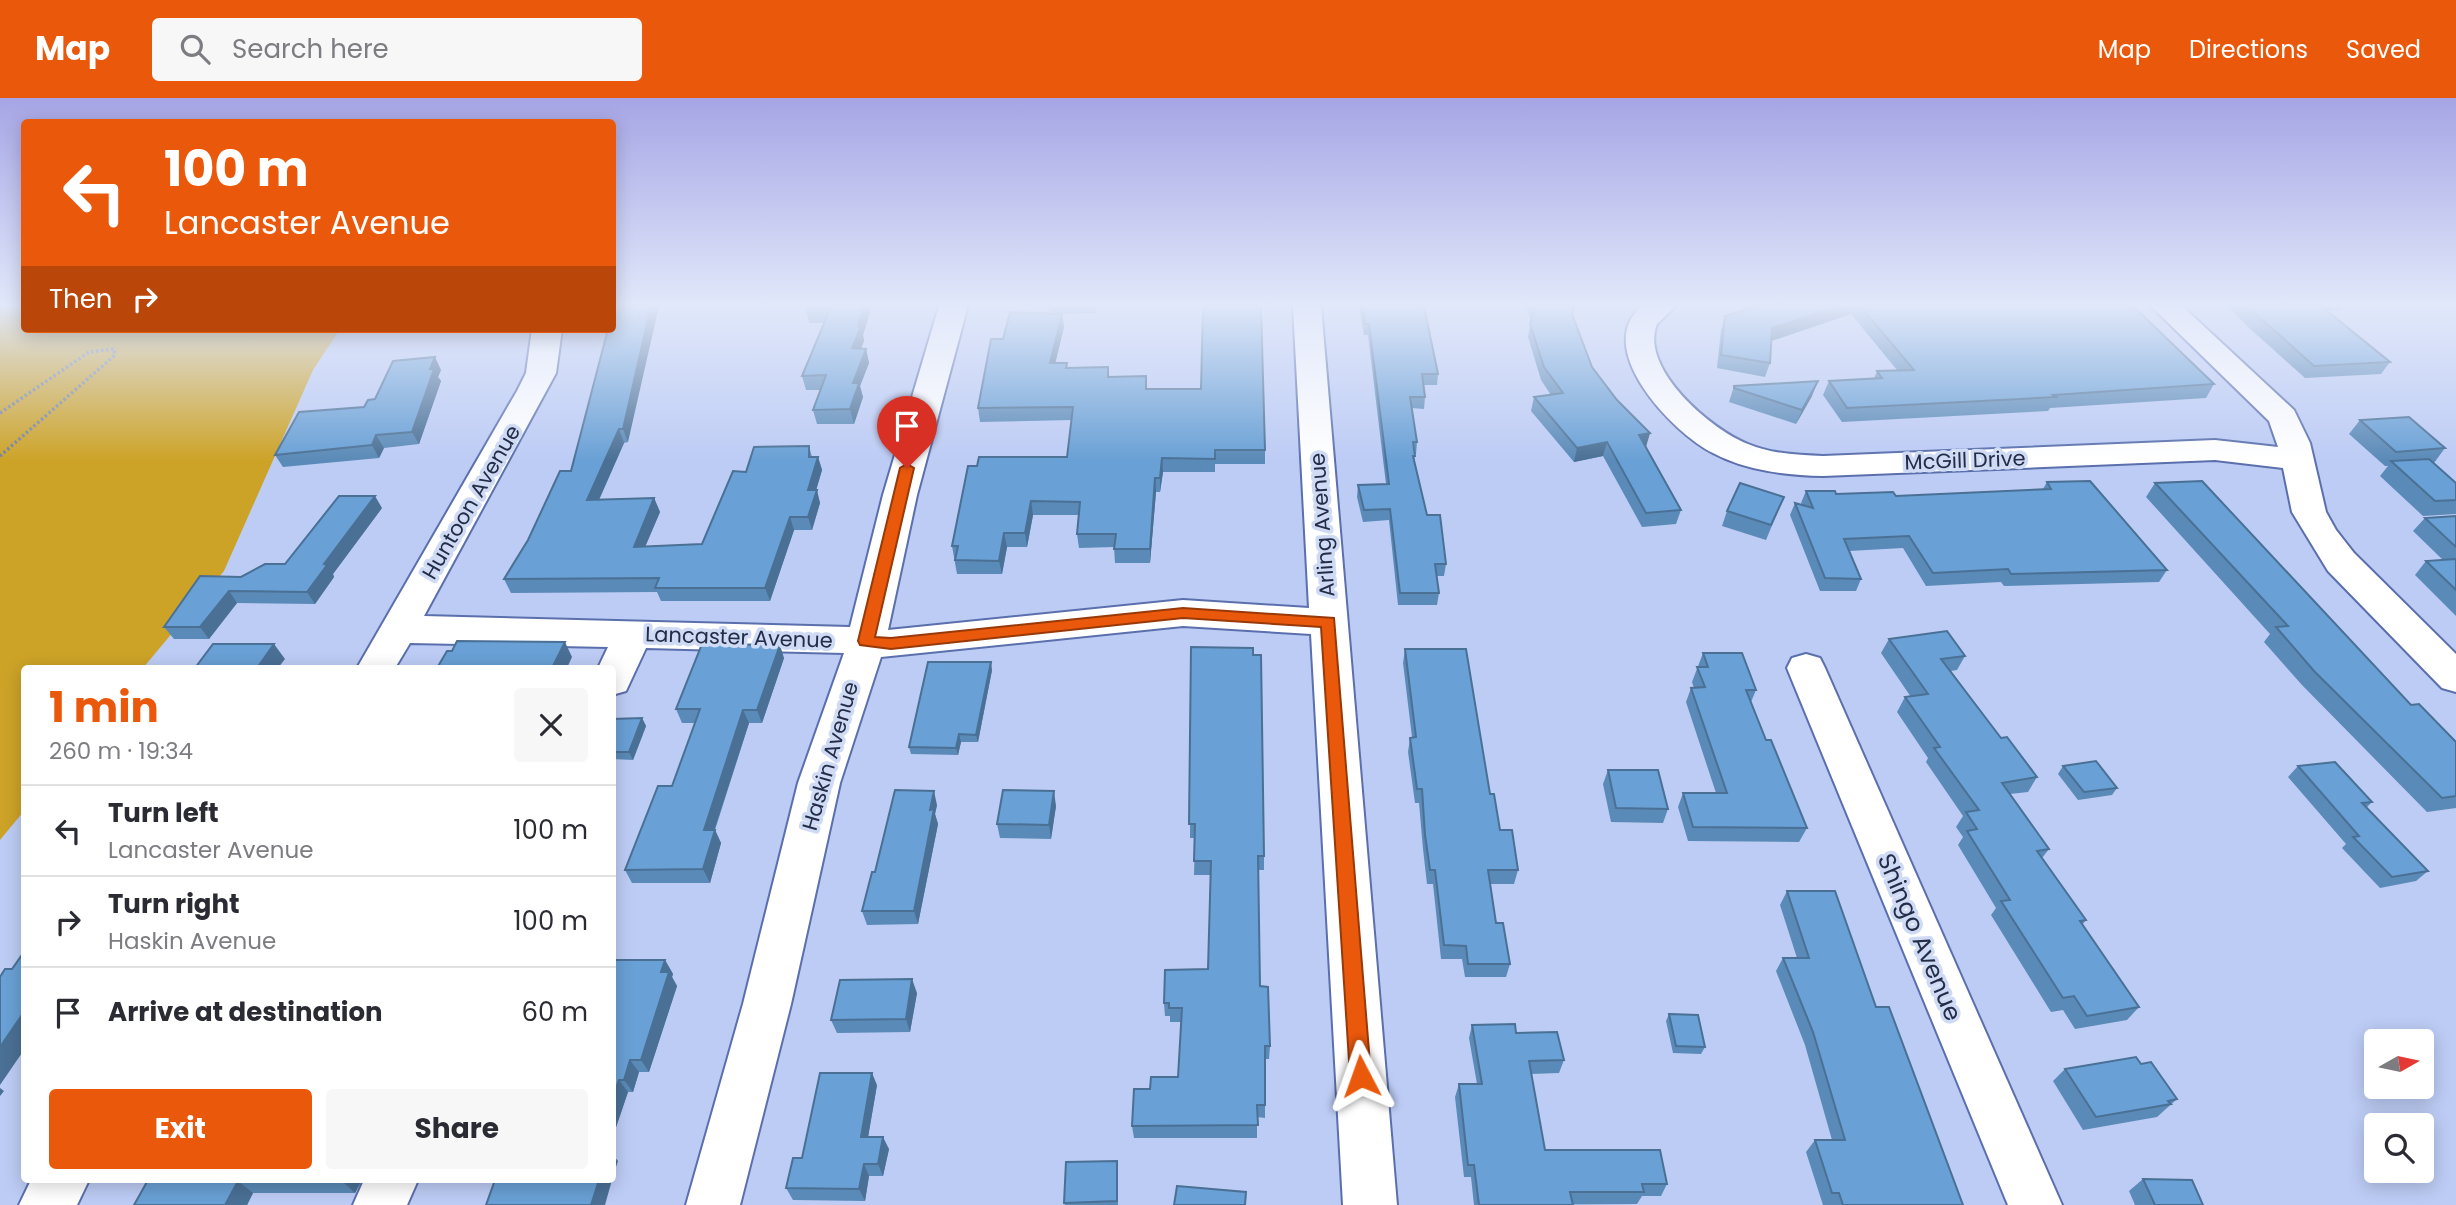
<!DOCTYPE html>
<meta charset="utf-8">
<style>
:root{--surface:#fff;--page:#f7f7f7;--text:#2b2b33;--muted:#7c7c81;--line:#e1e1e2;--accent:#ea580c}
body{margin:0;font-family:Poppins,sans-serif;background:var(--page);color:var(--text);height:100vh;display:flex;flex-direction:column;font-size:26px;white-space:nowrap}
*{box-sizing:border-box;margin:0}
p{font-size:23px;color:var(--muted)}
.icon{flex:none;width:38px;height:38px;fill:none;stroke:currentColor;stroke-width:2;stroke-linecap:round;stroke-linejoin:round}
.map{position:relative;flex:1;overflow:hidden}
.panel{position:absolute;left:21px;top:567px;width:595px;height:518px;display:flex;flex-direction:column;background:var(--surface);border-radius:7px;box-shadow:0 4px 18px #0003}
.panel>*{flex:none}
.top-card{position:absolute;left:21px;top:21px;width:595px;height:214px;border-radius:7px;box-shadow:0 4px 18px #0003;background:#ea580c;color:#fff;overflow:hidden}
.needle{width:46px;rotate:81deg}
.tools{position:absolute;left:2364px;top:931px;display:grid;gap:14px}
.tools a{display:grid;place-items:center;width:70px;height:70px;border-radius:7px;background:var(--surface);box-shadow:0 4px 18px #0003;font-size:35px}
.pin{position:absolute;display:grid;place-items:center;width:60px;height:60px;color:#fff;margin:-72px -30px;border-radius:50% 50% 50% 0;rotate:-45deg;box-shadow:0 0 7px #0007}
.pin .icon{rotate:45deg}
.me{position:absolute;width:77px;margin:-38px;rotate:356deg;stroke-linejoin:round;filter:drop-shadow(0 0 5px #0008)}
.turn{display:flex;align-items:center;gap:24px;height:147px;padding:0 28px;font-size:32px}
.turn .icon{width:91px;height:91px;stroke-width:2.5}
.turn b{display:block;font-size:49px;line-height:60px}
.then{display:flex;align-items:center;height:66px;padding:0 28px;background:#0003;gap:14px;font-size:26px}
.round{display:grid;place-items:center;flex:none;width:74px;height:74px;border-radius:7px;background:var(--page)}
.head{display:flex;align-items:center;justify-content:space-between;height:119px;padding:0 28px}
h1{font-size:42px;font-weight:700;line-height:52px;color:var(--accent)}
.primary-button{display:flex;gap:14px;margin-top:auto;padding:14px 28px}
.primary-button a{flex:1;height:80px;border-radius:7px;background:var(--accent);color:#fff;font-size:28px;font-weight:700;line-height:80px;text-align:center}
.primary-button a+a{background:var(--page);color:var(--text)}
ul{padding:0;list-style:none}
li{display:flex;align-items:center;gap:21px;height:91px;padding:0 28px;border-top:2px solid var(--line)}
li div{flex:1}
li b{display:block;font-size:26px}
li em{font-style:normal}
header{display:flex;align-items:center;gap:42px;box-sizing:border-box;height:98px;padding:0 35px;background:var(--accent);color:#fff}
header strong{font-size:33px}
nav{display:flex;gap:38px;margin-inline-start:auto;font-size:24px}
.search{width:490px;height:63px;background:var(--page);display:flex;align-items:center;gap:18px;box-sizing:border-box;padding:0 24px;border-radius:7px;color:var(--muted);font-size:26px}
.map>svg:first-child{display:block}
.green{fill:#cda327}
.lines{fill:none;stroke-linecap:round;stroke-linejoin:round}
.minor-casing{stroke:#5a6fac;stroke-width:4}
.path{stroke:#7380a2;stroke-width:3.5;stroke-dasharray:2.5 2.5;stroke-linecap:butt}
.minor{fill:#fff;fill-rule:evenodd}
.wall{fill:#5a8ab7}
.shaded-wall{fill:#4a7095}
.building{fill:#69a0d5;stroke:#4a7095;stroke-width:2}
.route{fill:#ea580c;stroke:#983908;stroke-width:2}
.labels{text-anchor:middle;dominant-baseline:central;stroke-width:7;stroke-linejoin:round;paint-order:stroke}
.street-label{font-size:21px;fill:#232d47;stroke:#cfdaf5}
.near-street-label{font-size:24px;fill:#232d47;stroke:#cfdaf5}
</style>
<header>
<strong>Map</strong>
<div class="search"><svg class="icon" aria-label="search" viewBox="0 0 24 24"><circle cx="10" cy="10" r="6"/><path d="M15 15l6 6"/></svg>Search here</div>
<nav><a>Map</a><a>Directions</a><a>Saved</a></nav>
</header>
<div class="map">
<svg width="2456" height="1107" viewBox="0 0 2456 1107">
<rect width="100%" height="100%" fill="#bdccf5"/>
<path class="green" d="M0 208H24V231H340L313 272 224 473 143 570H24V713L0 742Z"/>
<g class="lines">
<defs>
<g id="minor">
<path d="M939 208H965L967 211 917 397 888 532 1183 502 1309 510 1293 208H1321L1397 1107H1343L1311 536 1183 528 881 559 840 685 791 906 740 1107H686L743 906 798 685 844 555 646 550 626 593 612 597V570H598L608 549 410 545 395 570H357L517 293 526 275 532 231H562L556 275 424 518 850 529 883 397Z"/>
<path d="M1642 208H1676L1657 226C1639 271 1712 332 1748 346 1772 356 1798 357 1823 358L2215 342 2278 349 2269 323 2151 208H2182L2294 312 2310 345 2326 414 2336 432 2354 455 2456 556V594L2442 590 2328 473 2292 414 2283 370 2215 362 1823 378C1786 377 1747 373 1713 355 1673 335 1591 250 1642 208Z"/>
<path d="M1806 556 1820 560 1825 570 2062 1107H2008L1787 570 1792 560Z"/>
<path d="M31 1082H89L77 1107H19Z"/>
<path d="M364 1082H418L407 1107H353Z"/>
</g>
</defs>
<use href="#minor" class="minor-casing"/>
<path class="path" d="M0 315 89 254 114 251 115 257 0 358"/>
<use href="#minor" class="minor"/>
</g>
<g class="wall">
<path d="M872 208 863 237 864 243 861 251H866L869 265 860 288 863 299 854 326H817L813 312 821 292H806L802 278 824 225H809L806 211Z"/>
<path d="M1045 208H1096V215L1062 216 1064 229 1055 265 1068 270 1108 269 1109 279 1147 291 1265 352V366H1215V374H1163L1160 394H1156L1150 465H1115L1114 449 1079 450 1077 436 1079 417H1033L1027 449H1007L1002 476H957L952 448 977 368 1067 359 1072 322 980 324 978 310 1003 241 1051 215Z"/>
<path d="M1359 208H1424L1438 276 1437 287H1423L1425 299 1424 311 1412 310 1417 344 1416 356H1415L1414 365 1427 417 1446 466 1444 478H1436L1439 495 1437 507H1398L1389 422 1363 424 1357 399 1358 387 1386 386 1368 237H1364Z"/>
<path d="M1526 208H1575L1573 218 1592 269 1617 302 1650 335 1645 349 1681 412 1676 426 1642 429 1603 358 1574 364 1531 313 1534 299 1551 297 1541 282 1528 239 1531 224Z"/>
<path d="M1756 208H2133L2214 286 2206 300 2050 310 2048 313 1842 324 1823 297 1829 283 1874 281 1877 273 1897 272 1851 216 1771 243 1770 265 1765 279 1717 270 1721 232 1725 218Z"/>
<path d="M2227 208H2345L2342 212 2327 213 2390 264 2381 276 2305 280 2247 228Z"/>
<path d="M603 231H612L628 344 624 345 599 402 654 400 660 414 645 449 702 446 746 374 809 348 812 359H818L822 372 816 392 820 405 812 432H794L770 503H661L657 494 511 495 504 481 571 373 606 238Z"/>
<path d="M441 272 438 279 441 283 419 346 384 350 379 360 283 369 275 357 364 309 375 301Z"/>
<path d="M1734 288 1812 298 1796 326 1729 304Z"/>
<path d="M2360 322 2445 350 2434 365 2456 385V416L2423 418 2380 378 2388 368H2385L2349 336Z"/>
<path d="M2047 384 2167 472 2159 484 2004 488 2001 484 1926 488 1903 450 1849 453 1861 481 1856 493H1820L1790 417 1795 405 1802 407 1801 405 1806 393 1836 396 1896 398 2043 391Z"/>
<path d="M2155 385 2411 607 2456 644V710L2427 714 2302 587 2264 544 2270 536 2146 399Z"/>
<path d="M382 410 333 476 334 479 315 506 237 505 209 541H174L164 529 241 479 285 466Z"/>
<path d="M1727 413H1778L1766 442 1722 428Z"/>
<path d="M2456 418V518L2415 477 2426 463 2443 462 2413 433 2425 420Z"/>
<path d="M1889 541 1965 558 1957 572 1951 573 2001 640 2037 679 2028 694 2010 696 2049 751 2042 760 2086 822 2082 827 2139 909 2127 922 2075 931 2063 912 2051 914 1991 817 1996 810 1958 747 1963 739 1956 729 1963 718 1926 664 1928 660 1897 614 1905 599H1911L1881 555Z"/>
<path d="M1191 549 1264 758V772H1258L1260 888 1270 948 1269 961H1265V1020L1257 1019V1040H1134L1132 1028 1150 991 1178 979 1181 924H1170V918H1165L1164 905 1208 871 1211 777H1194L1195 740H1190Z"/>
<path d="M1405 551 1490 696 1500 732 1518 772 1514 786H1490L1496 825 1510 866 1506 879H1465L1462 861H1441L1433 786H1427L1423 751 1419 705H1415L1408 654 1410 640 1412 639 1403 565Z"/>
<path d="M1703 555 1756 592 1751 604 1766 642 1807 730 1799 744 1688 743 1678 709 1683 695H1716L1686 604 1691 590H1694L1692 584Z"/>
<path d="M784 560 762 625H749L715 732 721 745 710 785H632L625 772 672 688 695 625H682L676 611Z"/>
<path d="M992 572 978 644H961L958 657 911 656 909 649Z"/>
<path d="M642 620 646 628 633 662 612 661V621Z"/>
<path d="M2063 668 2117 690 2112 697 2078 702 2058 676Z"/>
<path d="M2298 668 2372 704 2366 710 2428 773 2416 783 2380 790 2342 750 2346 746 2288 679Z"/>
<path d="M1608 672 1668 711 1663 725 1611 724 1603 686Z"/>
<path d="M937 707 935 716 938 726 918 826 867 827 862 813 875 774Z"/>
<path d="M1056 708 1051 741 1000 740 997 726Z"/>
<path d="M1787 793 1876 909 1963 1107H1823L1806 1054 1815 1042H1832L1805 947 1776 873 1783 860H1797L1780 807Z"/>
<path d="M612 862H665L673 876 672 879 677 888 649 974H639L633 994H628L612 1041Z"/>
<path d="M917 895 910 934 837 935 831 922Z"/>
<path d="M1669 916 1705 949 1701 956 1673 955 1666 923Z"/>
<path d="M1472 927 1516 935 1564 962 1559 975 1531 976 1545 1052 1667 1086 1661 1098H1642L1637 1106 1474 1107 1471 1079H1464L1455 999 1459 986H1477L1469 940Z"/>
<path d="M2141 966 2177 1001 2157 1019 2083 1032 2053 983 2065 971Z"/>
<path d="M877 987 868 1039 889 1051 883 1078H869L865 1103 793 1102 786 1090 802 1060Z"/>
<path d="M1117 1063 1118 1107H1065L1064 1105Z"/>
<path d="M2143 1081 2203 1107H2135L2129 1093Z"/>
<path d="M140 1082H362L355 1095H253L247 1107H134L146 1086Z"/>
</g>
<g class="shaded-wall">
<path d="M651 208H659L628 344 623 331Z"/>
<path d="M864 208H872L863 237 864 243 855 265 852 250Z"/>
<path d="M1841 208H1854L1851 216 1768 244 1772 230Z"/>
<path d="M1062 216 1064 229 1052 279 1050 265Z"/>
<path d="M866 251 869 265 860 288 863 299 854 326 850 311 853 285Z"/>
<path d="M435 259 441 272 438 279 441 283 419 346 412 334 430 271Z"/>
<path d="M1818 283 1812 298 1796 326 1802 312Z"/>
<path d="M619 331 624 345 593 415 587 402Z"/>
<path d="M1650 335 1646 349 1635 351 1639 337Z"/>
<path d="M376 337 384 350 379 360 372 347Z"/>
<path d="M1607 344 1603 358 1574 364 1577 350Z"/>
<path d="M818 359 822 372 813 403 817 392 820 405 812 432 808 419V392Z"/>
<path d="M1162 360 1163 374 1160 394V380Z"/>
<path d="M1155 380 1156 394 1150 465V451Z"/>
<path d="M375 398 382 410 333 476 334 479 315 506 307 494 324 466Z"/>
<path d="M654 400 660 414 639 463 634 449Z"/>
<path d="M1031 403 1033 417 1027 449 1025 435Z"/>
<path d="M790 419 794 432 770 503 765 490Z"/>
<path d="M1004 435 1007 449 1002 476 999 463Z"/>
<path d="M229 493 237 505 209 541 200 529Z"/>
<path d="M565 544 572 559 567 570H552Z"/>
<path d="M274 546 285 561 278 570H257Z"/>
<path d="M780 547 784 560 762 625 757 612Z"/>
<path d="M991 564 992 572 978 644 976 637Z"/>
<path d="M743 612 749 625 710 745 704 732Z"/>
<path d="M642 620 646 628 633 662 629 654Z"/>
<path d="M959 636 961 644 958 657 956 650Z"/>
<path d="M934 693 937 707 935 716 938 726 918 826 914 813 930 712Z"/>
<path d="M1054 693 1056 708 1051 741 1049 727Z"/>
<path d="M715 732 721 745 710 785 703 771Z"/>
<path d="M665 862 673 876 672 879 677 888 649 974 641 962 661 874Z"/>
<path d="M912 881 917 895 910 934 906 921Z"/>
<path d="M24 914V952L0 987V949Z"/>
<path d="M630 962 639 974 633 994 624 982Z"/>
<path d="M872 975 877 987 866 1051 861 1039Z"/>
<path d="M619 982 628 994 612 1041V1001Z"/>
<path d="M0 990 4 993 0 998Z"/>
<path d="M883 1039 889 1051 883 1078 878 1066Z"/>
<path d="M612 1056 618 1063 612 1081Z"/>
<path d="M1117 1063 1118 1070 1117 1107Z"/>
<path d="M864 1066 869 1078 865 1103 859 1091Z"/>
<path d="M343 1082H362L355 1095 342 1083Z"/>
<path d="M599 1082H612L605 1107H591Z"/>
<path d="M238 1083 253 1095 247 1107H225Z"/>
</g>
<g class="building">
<path d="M612 208H651L623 331H619L587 402 654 400 634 449 702 446 733 373 746 374 754 349 809 348V359H818L808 392H817L808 419H790L765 490H655L659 480 504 481 528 442 560 373H571L608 231H612Z"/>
<path d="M807 208H864L858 228 861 229 852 250 866 251 853 285H859L850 311 813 312 826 277 802 278 830 211H806Z"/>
<path d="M1203 208H1261L1265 352H1215V361L1162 360 1160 380H1155L1150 451H1114L1116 436H1077L1080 404 1031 403 1025 435H1004L999 463 955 462 958 448H952L968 368H977L979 359H1067L1073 309 978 310 991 241H1003L1010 214 1062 216 1050 265H1067L1066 270 1108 269V279L1146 278V291H1201Z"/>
<path d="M1362 208H1424L1438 276H1422L1425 299H1410L1417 344H1413L1415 358H1413L1427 417H1440L1446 466H1435L1439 495H1400L1390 411 1364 412 1358 387 1389 386 1369 226H1365Z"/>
<path d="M1533 208H1575L1572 216 1592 269 1617 302 1650 335 1639 337 1681 412 1646 415 1607 344 1577 350 1534 299 1563 295 1544 269 1530 226 1534 214Z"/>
<path d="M1756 208H1841L1772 230 1770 265 1721 257 1725 218Z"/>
<path d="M1860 208H2133L2214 286 2053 297 2056 299 1847 310 1829 283 1882 280 1877 273 1914 272Z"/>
<path d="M2247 208H2321L2390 264 2314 268Z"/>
<path d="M435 259 430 271H434L412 334 376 337 372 347 275 357 299 314 364 309 368 302 375 301 393 263Z"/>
<path d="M1818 283 1802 312 1734 290V288Z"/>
<path d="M2409 319 2445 350 2396 354 2360 322Z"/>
<path d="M2429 361 2456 385V402L2435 403 2391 363Z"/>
<path d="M2090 383 2167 472 2011 476 2008 471 1933 475 1909 438 1844 441 1861 481 1825 480 1795 405 1813 410 1806 393H1835L1836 396 1893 394 1896 398 2051 391 2047 384Z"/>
<path d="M2202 383 2411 607 2419 606 2456 644V698L2442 700 2314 573 2276 529 2288 528 2155 385Z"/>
<path d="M1740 385 1784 399 1771 427 1727 413Z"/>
<path d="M339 398H375L324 466 327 467 307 494 229 493 200 529H164L200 478 241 479 265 466H285Z"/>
<path d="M2456 418V449L2425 420Z"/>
<path d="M2456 461V492L2426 463Z"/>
<path d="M1947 533 1965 558 1941 561 2001 640 2007 639 2037 679 2002 685 2049 751 2037 753 2086 822 2080 823 2139 909 2087 918 2074 898 2063 900 2001 803 2010 802 1967 733 1977 731 1966 714 1979 712 1934 650 1940 649 1905 599 1928 596 1889 541Z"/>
<path d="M457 543 565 544 552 570H437L447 553H452Z"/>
<path d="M213 546H274L257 570H195Z"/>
<path d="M702 546 780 547 757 612H743L704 732H715L703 771 625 772 658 688H672L700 611H676Z"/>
<path d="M1191 549 1253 550V557H1261L1264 758H1258L1260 888 1268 889 1270 948H1265V1007H1257L1258 1027 1132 1028 1134 991H1150L1151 979H1178L1182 910H1169V905H1164L1165 872 1208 871 1211 763H1194L1195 726H1189Z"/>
<path d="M1405 551H1466L1490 696H1494L1500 732H1512L1518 772H1488L1496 825H1503L1510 866H1468L1466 848 1444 847 1435 772H1430L1425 737 1422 691H1417L1410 640 1416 639Z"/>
<path d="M1703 555H1742L1756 592H1746L1766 642H1771L1807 730 1693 729 1683 695H1727L1691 590 1705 589 1697 569H1708Z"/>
<path d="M928 564H991L976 637 959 636 956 650 909 649Z"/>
<path d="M642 620 629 654H612V621Z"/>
<path d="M2096 663 2117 690 2084 694 2063 668Z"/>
<path d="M2335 664 2372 704 2362 705 2428 773 2392 779 2353 739 2359 738 2298 668Z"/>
<path d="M1608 672H1658L1668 711 1616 710Z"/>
<path d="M895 692 934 693 930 712 934 711 914 813H862L872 774H875Z"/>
<path d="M1003 692 1054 693 1049 727 997 726Z"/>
<path d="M1787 793H1835L1876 909H1889L1963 1107H1843L1839 1095H1832L1815 1042H1845L1813 934 1783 860H1809Z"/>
<path d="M24 854V914L0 949V879L5 871H12Z"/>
<path d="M612 862H665L661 874H669L641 962H630L624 982H619L612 1001Z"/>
<path d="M912 881 906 921 831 922 840 882Z"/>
<path d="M1669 916 1698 917 1705 949 1676 948Z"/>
<path d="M1515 926 1516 935 1557 934 1564 962 1529 963 1545 1052H1660L1667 1086H1642L1644 1094H1570L1573 1107H1479L1474 1067H1468L1459 986H1482L1472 927Z"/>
<path d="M2136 959 2141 966 2151 964 2177 1001 2168 1003 2171 1006 2096 1019 2065 971Z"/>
<path d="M820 975H872L861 1039H883L878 1066H864L859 1091 786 1090 793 1060H802Z"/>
<path d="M1117 1063V1103L1064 1105 1066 1064Z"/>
<path d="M2143 1081 2192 1082 2203 1107H2155Z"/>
<path d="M148 1082H343L342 1083H238L225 1107H134Z"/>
<path d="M495 1082H599L591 1107H486Z"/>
<path d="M1177 1088 1246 1094 1245 1107H1174Z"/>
</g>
<linearGradient id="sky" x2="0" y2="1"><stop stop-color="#a6a5e5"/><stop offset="0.57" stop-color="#e1e8fa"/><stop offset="1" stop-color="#e1e8fa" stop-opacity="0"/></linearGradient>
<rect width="2456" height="363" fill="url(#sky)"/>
<path class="route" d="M907 366 914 370 875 539 891 540 1183 510 1334 520 1371 978 1368 984 1361 987 1353 984 1350 978 1321 529 1183 520 891 551 860 547 858 543 900 370Z"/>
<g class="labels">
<g class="street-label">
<text transform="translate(1965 362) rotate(-2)">McGill Drive</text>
<text transform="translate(471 404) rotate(-60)">Huntoon Avenue</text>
<text transform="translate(1322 427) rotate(-94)">Arling Avenue</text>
<text transform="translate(739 539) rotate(2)">Lancaster Avenue</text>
<text transform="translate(830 658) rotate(-74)">Haskin Avenue</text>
</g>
<g class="near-street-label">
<text transform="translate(1920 839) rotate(67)">Shingo Avenue</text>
</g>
</g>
</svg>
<div class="tools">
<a><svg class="needle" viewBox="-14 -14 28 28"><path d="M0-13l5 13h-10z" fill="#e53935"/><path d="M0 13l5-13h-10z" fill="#7c7c81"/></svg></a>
<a><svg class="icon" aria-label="search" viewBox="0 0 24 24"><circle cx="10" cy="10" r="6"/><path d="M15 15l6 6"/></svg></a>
</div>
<div class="pin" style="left:907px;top:370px;background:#d93025"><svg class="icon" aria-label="arrive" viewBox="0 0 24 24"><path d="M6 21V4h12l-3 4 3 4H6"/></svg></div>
<svg class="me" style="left:1361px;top:978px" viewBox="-20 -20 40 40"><path d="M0-17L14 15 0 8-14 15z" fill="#ea580c" stroke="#fff" stroke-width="4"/></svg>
<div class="top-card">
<div class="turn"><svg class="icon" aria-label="left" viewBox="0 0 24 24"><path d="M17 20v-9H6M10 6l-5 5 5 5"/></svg><div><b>100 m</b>Lancaster Avenue</div></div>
<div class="then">Then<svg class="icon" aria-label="right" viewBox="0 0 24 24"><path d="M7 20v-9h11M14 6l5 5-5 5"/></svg></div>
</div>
<section class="panel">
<div class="head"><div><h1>1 min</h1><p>260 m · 19:34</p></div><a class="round"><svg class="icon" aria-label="close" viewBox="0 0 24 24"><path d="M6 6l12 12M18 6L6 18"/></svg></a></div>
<ul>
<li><svg class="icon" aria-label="left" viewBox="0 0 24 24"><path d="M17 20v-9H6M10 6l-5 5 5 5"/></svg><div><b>Turn left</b><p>Lancaster Avenue</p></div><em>100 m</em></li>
<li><svg class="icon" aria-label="right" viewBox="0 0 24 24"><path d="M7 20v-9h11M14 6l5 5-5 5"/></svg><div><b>Turn right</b><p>Haskin Avenue</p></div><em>100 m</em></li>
<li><svg class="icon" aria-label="arrive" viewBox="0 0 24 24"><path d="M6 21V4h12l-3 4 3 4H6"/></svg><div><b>Arrive at destination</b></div><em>60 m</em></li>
</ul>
<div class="primary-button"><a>Exit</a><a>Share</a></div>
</section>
</div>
